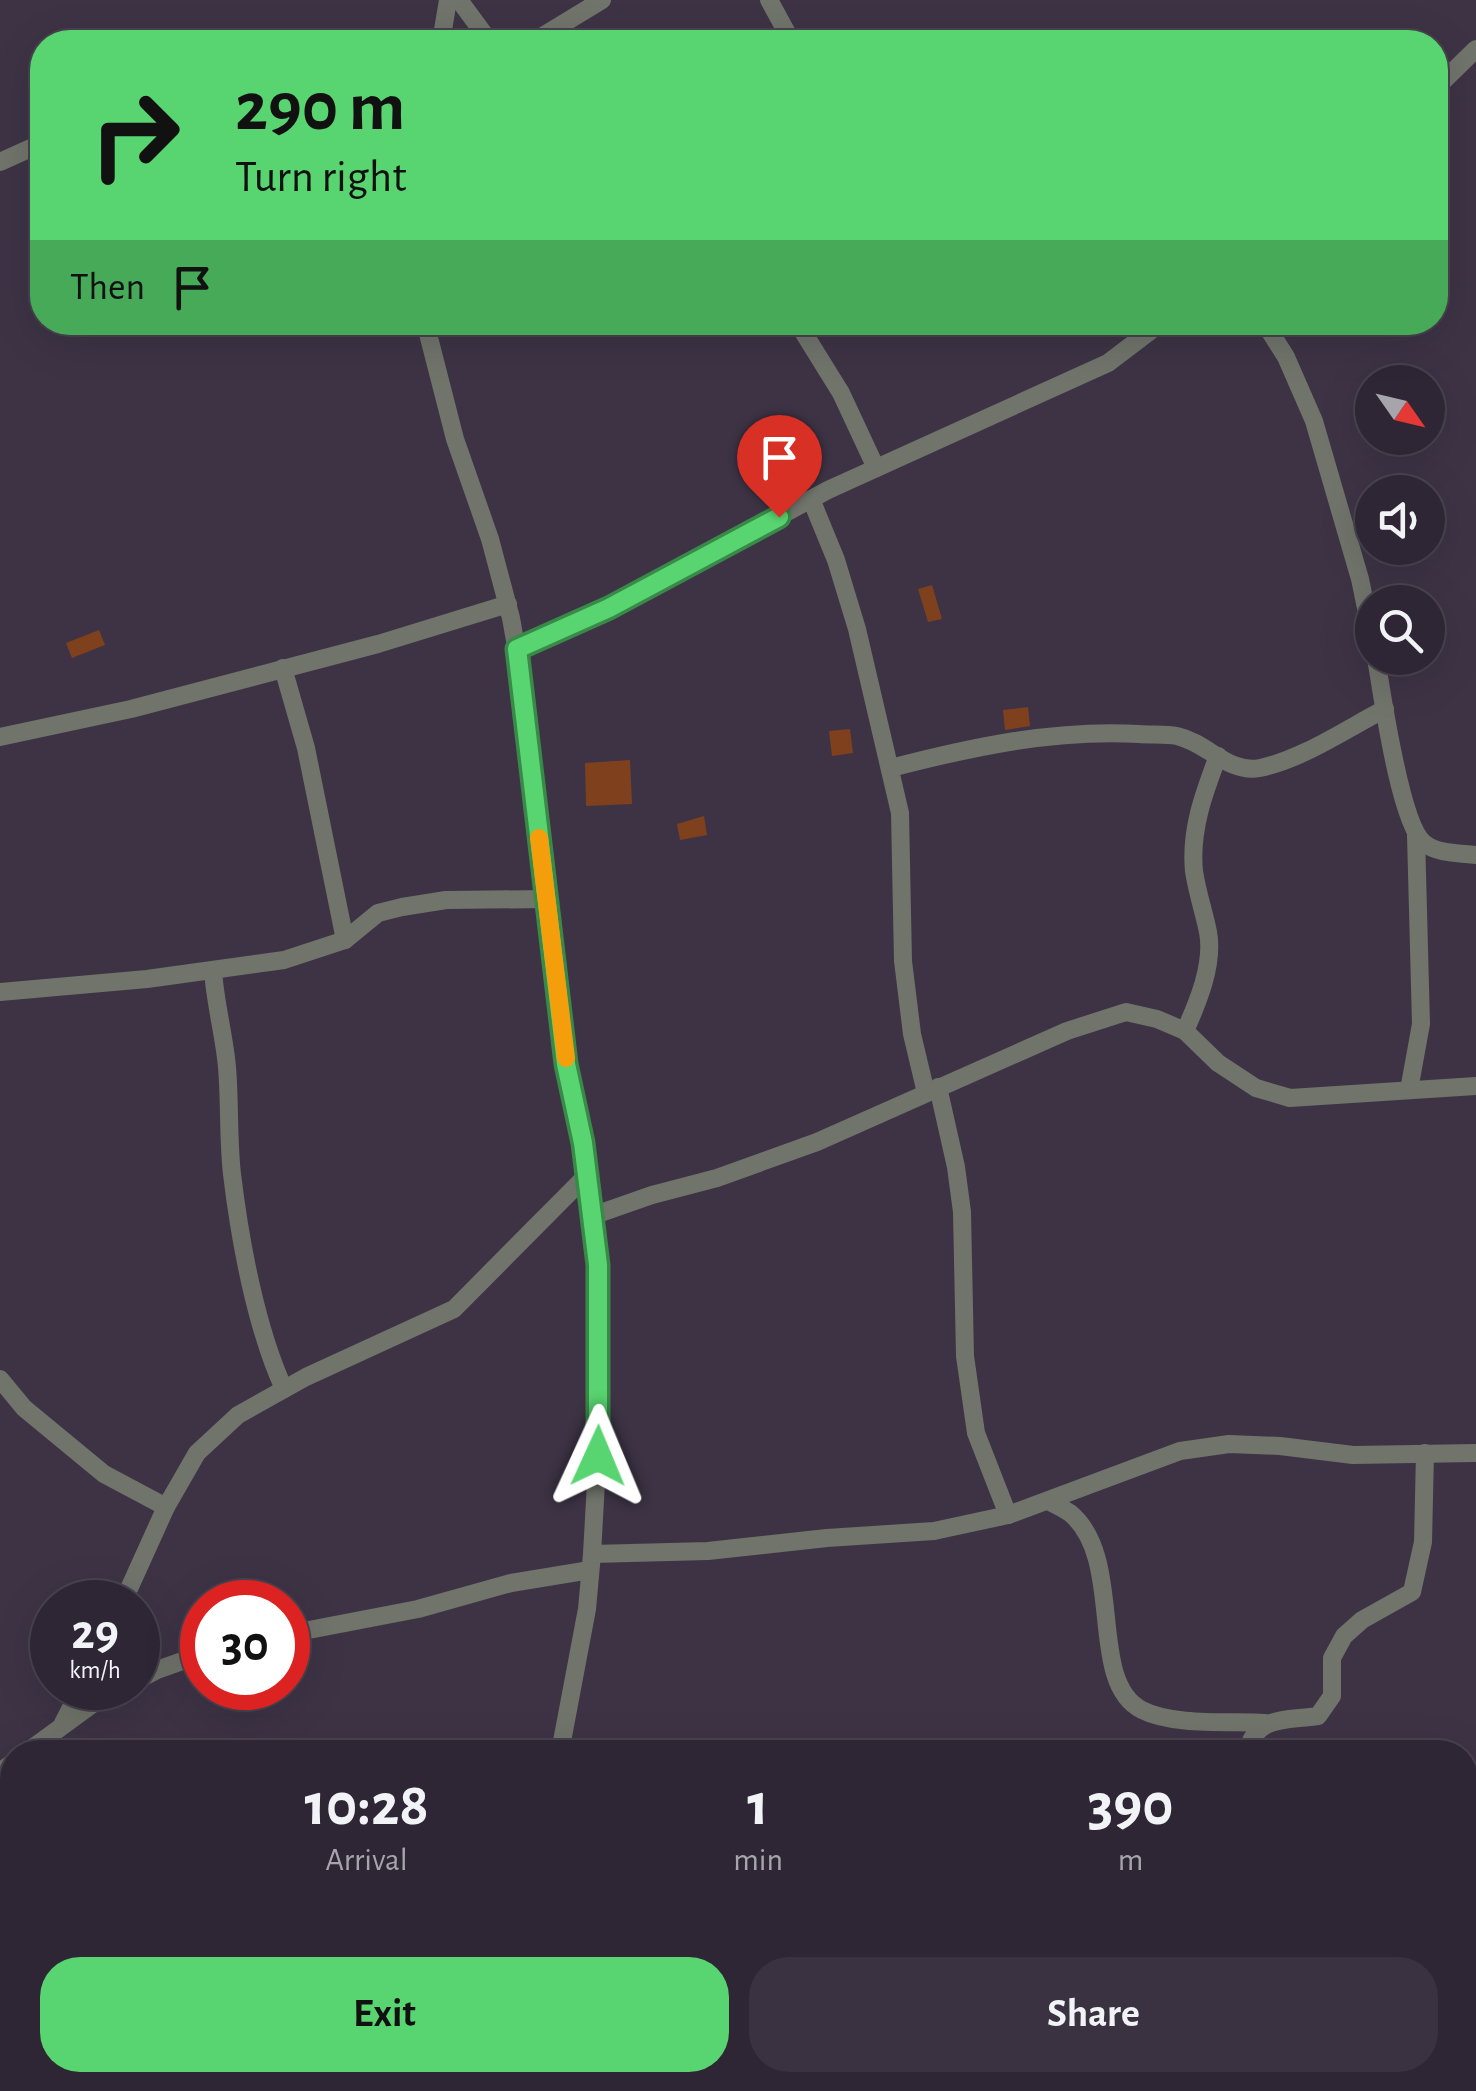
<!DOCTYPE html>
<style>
:root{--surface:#2e2634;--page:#3a3240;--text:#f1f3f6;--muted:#a7a5ac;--line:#49434f;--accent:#58d570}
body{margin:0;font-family:"Alegreya Sans",sans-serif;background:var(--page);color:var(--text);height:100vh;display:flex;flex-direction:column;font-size:38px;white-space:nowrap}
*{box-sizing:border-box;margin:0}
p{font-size:32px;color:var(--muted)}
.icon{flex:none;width:55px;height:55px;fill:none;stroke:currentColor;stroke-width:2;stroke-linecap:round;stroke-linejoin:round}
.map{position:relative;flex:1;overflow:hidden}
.sheet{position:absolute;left:0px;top:1740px;width:1478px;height:352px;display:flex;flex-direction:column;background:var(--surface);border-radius:40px 40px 0 0;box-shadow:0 10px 40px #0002,0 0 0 2px var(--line)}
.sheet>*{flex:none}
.banner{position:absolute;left:30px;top:30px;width:1418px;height:305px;border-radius:40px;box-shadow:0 10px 40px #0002,0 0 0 2px var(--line);background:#58d570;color:#111;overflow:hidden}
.needle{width:65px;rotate:124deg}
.buttons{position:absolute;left:1355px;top:365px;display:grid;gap:20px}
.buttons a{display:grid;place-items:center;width:90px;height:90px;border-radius:50%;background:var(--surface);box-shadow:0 10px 40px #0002,0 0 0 2px var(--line);font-size:50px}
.speed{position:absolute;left:30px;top:1580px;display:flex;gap:20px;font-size:50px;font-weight:700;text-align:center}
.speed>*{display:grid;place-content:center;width:130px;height:130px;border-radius:50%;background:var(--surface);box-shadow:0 10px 40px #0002,0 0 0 2px var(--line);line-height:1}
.speed small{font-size:25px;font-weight:400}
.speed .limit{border:15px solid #d22;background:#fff;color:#111}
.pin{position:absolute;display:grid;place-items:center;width:85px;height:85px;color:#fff;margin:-102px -42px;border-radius:50% 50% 50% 0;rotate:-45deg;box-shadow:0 0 10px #0007}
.pin .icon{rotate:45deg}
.me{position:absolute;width:110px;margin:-55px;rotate:1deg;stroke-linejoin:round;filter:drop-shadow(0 0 8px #0008)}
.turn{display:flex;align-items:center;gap:35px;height:210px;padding:0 40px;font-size:45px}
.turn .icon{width:130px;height:130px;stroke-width:2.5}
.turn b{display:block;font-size:70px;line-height:85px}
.then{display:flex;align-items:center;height:95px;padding:0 40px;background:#0003;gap:20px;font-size:38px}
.eta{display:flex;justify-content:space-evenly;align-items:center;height:170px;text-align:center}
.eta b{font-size:60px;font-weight:700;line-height:70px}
.cta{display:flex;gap:20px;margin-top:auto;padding:20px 40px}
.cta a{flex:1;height:115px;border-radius:40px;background:var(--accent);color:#111;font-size:40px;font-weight:700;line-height:115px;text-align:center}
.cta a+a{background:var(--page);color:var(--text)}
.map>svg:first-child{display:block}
.building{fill:#7f411d}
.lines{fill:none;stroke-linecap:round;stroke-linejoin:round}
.street{stroke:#70746b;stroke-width:18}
.route-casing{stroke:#398a49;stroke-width:25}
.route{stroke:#58d570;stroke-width:18}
.slow{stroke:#f59e0b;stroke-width:18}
</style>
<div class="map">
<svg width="1476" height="2091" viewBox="0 0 1476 2091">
<rect width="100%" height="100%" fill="#3d3345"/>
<g class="building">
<path d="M932 585 942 619 928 622 918 589Z"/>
<path d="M99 630 105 645 72 658 66 643Z"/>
<path d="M1028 707 1030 726 1005 730 1003 710Z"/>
<path d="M850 729 853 753 832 756 829 731Z"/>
<path d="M630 760 632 804 586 806 585 763Z"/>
<path d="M704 816 707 835 680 840 677 824Z"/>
</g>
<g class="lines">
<g class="street">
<path d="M459 0 490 42"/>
<path d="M769 0 792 42"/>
<path d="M441 42 448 0"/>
<path d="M533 42 602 0"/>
<path d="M1435 89 1476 49"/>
<path d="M0 162 42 143"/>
<path d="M425 322 455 439 490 539 511 618 523 686 566 1064 583 1143 598 1265 599 1429 592 1554 587 1609 560 1752"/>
<path d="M797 322 841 393 876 468"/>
<path d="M1264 322 1286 357 1314 421 1360 579 1372 637"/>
<path d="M811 499 836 560 857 629 900 813 903 961 912 1034 926 1093"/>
<path d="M517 649 609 608 828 490 1108 363 1162 322"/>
<path d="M1376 658C1382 693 1400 824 1424 843 1437 854 1460 853 1476 855"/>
<path d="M283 668 306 748 345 940"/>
<path d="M0 737 131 709 378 644 508 604"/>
<path d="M891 768C972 747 1055 729 1139 734 1151 735 1166 734 1177 736 1208 743 1228 774 1260 768 1303 759 1346 729 1385 709"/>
<path d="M213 970C215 1003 224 1034 227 1067 230 1103 228 1139 232 1174 240 1241 256 1328 284 1389"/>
<path d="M0 992 147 979 284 960 345 940 378 913 402 907 446 900 547 899"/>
<path d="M1185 1031C1198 1002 1214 964 1208 932 1204 912 1197 892 1194 871 1190 830 1204 793 1218 756"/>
<path d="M938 1087 956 1167 962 1212 965 1356 976 1433 1008 1515"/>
<path d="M1409 1090 1421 1024 1416 835"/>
<path d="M592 1216 652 1195 717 1178 817 1142 1067 1031 1126 1012 1157 1019 1185 1031 1218 1063 1256 1088 1290 1098 1476 1086"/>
<path d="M0 1379 24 1408 104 1474 166 1507"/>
<path d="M1050 1502C1056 1505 1064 1509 1070 1513 1126 1559 1086 1682 1142 1710 1173 1726 1230 1721 1265 1723"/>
<path d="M592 1554 708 1551 827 1538 934 1531 1008 1515 1180 1451 1229 1444 1280 1446 1353 1455 1476 1453"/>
<path d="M123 1602 166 1507 197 1453 238 1415 306 1377 454 1309 587 1175"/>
<path d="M288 1634 418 1609 511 1583 590 1570"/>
<path d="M138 1680 157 1670 202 1654"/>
<path d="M63 1723 81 1688"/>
<path d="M27 1752 94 1703 123 1688"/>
<path d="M1247 1752C1256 1715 1286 1721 1318 1716L1332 1696V1658L1344 1636 1362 1620 1412 1592 1423 1542 1425 1453"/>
<path d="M0 1772 12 1763"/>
<path d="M512 2091 514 2080"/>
</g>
</g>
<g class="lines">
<defs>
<path id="route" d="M598 1456V1265L583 1143 566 1064 517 649 609 608 779 517"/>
</defs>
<use href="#route" class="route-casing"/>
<use href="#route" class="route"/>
<path class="slow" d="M539 838 566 1058"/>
</g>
</svg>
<div class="buttons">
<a><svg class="needle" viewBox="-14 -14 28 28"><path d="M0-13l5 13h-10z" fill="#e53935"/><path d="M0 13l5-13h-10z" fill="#a7a5ac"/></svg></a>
<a><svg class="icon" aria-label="sound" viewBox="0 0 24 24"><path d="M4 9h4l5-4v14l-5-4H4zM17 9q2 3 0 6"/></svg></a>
<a><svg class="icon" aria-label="search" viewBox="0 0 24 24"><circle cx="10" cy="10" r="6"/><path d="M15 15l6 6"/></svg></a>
</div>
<div class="speed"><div>29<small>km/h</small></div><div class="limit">30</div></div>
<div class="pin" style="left:779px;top:517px;background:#d93025"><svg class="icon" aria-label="arrive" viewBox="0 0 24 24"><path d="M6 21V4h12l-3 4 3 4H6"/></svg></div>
<svg class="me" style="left:598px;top:1456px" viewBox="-20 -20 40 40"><path d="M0-17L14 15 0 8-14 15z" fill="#58d570" stroke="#fff" stroke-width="4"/></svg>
<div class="banner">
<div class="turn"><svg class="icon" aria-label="right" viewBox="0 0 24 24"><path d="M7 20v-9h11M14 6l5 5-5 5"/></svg><div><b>290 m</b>Turn right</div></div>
<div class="then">Then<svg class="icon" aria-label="arrive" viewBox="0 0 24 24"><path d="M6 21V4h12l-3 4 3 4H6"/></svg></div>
</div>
<section class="sheet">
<div class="eta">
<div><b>10:28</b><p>Arrival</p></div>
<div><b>1</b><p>min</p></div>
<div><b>390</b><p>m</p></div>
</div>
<div class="cta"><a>Exit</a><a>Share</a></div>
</section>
</div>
